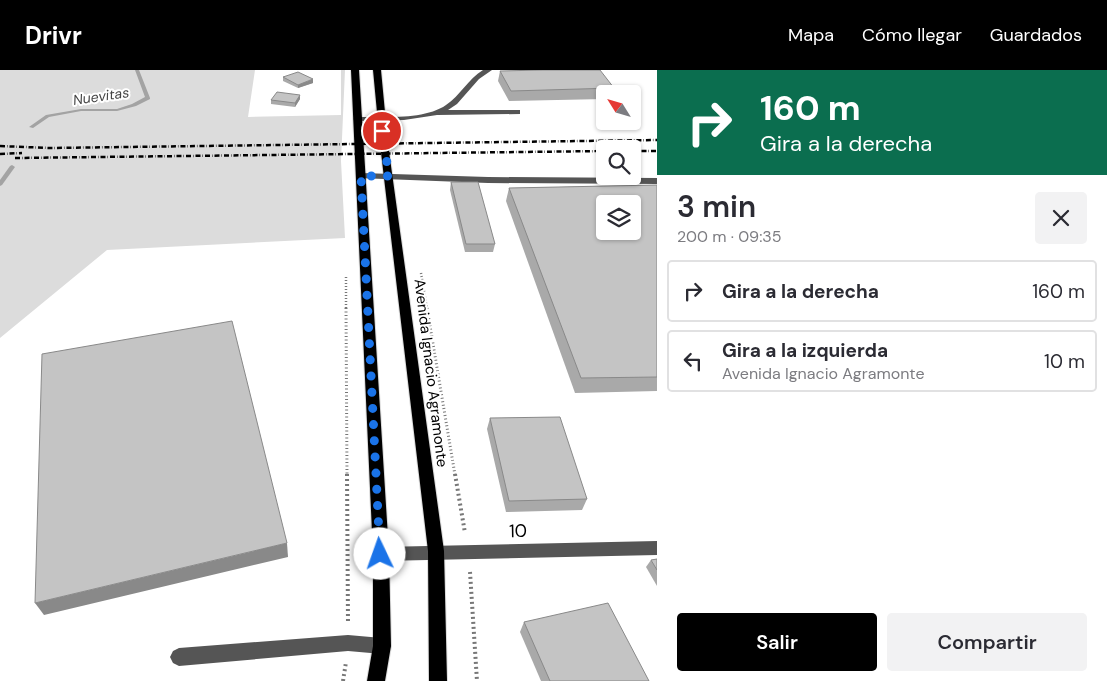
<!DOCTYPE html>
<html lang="es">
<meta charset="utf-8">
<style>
:root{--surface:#fff;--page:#f2f2f3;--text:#2b2b33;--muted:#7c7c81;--line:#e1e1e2;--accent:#000}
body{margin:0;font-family:"DM Sans",sans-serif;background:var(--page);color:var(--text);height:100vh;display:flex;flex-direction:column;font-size:19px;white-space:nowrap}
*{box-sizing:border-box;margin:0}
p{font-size:16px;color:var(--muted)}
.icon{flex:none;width:28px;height:28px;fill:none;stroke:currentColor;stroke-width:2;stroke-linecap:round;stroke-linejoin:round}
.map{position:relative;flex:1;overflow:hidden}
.sheet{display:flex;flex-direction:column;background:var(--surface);width:450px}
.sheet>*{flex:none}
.guide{background:#0b6e4f;color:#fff;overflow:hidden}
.needle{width:32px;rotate:307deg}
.buttons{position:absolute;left:596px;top:15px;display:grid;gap:10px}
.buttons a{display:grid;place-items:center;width:45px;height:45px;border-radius:5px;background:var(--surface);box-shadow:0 1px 4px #0004;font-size:25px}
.pin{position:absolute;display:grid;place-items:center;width:42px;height:42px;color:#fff;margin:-21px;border:2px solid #fff;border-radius:50%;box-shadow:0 1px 5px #0007}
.me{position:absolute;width:55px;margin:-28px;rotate:357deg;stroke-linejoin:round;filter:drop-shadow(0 0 4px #0008)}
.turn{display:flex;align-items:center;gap:18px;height:105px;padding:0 20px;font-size:22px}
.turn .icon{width:65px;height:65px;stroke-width:2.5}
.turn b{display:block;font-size:35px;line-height:42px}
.round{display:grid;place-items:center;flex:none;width:52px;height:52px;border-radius:5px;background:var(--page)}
.summary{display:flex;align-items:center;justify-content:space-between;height:85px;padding:0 20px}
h1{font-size:30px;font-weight:600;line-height:38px}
.primary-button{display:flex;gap:10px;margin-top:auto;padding:10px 20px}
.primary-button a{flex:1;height:58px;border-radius:5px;background:var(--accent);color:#fff;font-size:20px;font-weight:600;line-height:58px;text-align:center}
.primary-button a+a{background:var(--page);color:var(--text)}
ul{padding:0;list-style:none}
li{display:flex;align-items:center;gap:15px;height:62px;margin:0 10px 8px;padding:0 10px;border:2px solid var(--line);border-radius:5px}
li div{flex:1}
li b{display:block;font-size:19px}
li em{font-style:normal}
header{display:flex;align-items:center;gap:30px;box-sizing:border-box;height:70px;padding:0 25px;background:var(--accent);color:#fff}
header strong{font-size:24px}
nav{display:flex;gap:28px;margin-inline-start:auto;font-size:18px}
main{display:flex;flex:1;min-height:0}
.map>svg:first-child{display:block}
.green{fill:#dcdcdc}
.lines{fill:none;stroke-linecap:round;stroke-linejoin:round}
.stream{fill:#a3a3a3;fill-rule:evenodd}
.major-casing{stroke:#dbdbdb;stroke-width:2}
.path-far2{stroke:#777;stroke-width:2.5;stroke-dasharray:1 2;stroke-linecap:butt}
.path-far1{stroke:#777;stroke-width:3;stroke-dasharray:1 2.5;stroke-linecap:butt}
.path{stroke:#777;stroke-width:4;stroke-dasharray:2 3;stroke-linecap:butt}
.minor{fill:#555;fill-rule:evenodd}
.major{fill:#000;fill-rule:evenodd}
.rail{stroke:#000;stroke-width:2.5;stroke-dasharray:5 2 0.5 2;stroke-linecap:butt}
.wall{fill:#a9a9a9}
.shaded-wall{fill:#898989}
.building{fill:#c4c4c4;stroke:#898989;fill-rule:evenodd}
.route{stroke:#1a73e8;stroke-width:9;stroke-dasharray:0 16.2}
.labels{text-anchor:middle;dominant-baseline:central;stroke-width:4;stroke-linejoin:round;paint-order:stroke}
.far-water-label{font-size:14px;font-style:italic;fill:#444;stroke:#fff}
.street-label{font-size:15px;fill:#000;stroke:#fff}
.near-street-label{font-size:18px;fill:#000;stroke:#fff}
</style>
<header>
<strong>Drivr</strong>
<nav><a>Mapa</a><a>Cómo llegar</a><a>Guardados</a></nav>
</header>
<main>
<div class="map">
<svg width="657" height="611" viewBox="0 0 657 611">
<rect width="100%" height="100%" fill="#fff"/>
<path class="green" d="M0 0H255L248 47 341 45V0H345L341 91 345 168 107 180 0 268Z"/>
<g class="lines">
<g class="stream">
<path d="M135 0H139L150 28V29L136 36 117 41H81L49 47 33 58 29 57 46 45 81 39H117L132 34 145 27Z"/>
<path d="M12 95 15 97 2 115 0 116V110L10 96Z"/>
</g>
<defs>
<g id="major">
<path d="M351 0H359L389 484 391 576 385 611H367L373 576V484Z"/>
<path d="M373 0H381L388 74 444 481 447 611H429L428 481 380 74Z"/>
</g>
</defs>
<use href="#major" class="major-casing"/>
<g class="path-far2">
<path d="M421 203 427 239"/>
<path d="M346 207V239"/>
</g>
<g class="path-far1">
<path d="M346 238 347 405"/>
<path d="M427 238 455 405"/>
</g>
<g class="path">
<path d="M347 404 348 553"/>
<path d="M455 404 465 463"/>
<path d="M470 502 477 611"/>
<path d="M343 611 346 592"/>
</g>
<g class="minor">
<path d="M483 0H492L479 9 457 34 448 40H520V44L437 45 404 50 357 51 353 49 357 47C382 47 425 50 446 35 460 26 468 9 483 0Z"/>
<path d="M361 103 488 107 657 108V114L488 113 358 108V104Z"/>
<path d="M657 471V485L381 491 376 489 373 484 376 479 381 477Z"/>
<path d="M348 565 382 568 388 570 391 576 388 582 382 584 348 581 179 596 173 593 170 587 173 581 179 578Z"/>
</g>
<use href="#major" class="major"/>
<g class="rail">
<path d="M0 76 50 78 657 70"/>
<path d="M632 81H657"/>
<path d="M0 84 22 83"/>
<path d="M15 88 605 81"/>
</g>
</g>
<g class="wall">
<path d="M500 1 614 18 613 24H605V29L509 31 498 11Z"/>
<path d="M283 7 313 13 298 18 283 11Z"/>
<path d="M300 25V29L295 37 271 34V30Z"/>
<path d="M451 112 495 174 493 182H465L450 120Z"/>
<path d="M657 115V321L575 323 506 131 509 118Z"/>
<path d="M490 348 587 429 582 440 506 442 487 359Z"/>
<path d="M657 489V516L646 497 651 490Z"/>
<path d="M524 552 649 611H541L520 562Z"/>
</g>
<g class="shaded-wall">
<path d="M313 9V13L298 18V15Z"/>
<path d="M300 25V29L295 37V33Z"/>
<path d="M287 473 288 487 44 545 35 533Z"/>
</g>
<g class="building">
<path d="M542 0H600L614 18 511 21 500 1Z"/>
<path d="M298 2 313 9 298 15 283 7Z"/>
<path d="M277 22 300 25 295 33 271 30Z"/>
<path d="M451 112H478L495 174H466Z"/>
<path d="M657 115V307L581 308 509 118ZM605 134H632V161H605Z"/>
<path d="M232 251 287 473 35 533 42 284Z"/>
<path d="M560 347 587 429 509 431 490 348Z"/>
<path d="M657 489V500L651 490Z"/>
<path d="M608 533 649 611H550L524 552Z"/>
</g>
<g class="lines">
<path class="route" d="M380 484 361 106H389L382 61"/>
</g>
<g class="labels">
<g class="far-water-label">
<text transform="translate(101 26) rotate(-8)">Nuevitas</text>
</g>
<g class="street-label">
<text transform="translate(431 303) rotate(83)">Avenida Ignacio Agramonte</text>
</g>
<g class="near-street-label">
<text transform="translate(518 461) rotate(-1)">10</text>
</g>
</g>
</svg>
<div class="buttons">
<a><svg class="needle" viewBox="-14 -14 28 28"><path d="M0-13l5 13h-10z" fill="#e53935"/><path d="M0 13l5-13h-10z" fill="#7c7c81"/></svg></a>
<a><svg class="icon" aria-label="search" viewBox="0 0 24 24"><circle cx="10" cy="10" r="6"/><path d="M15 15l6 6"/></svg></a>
<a><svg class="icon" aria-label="layers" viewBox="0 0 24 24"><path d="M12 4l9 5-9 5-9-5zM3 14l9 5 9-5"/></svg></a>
</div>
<div class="pin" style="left:382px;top:61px;background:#d93025"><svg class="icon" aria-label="arrive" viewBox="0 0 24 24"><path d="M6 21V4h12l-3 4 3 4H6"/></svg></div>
<svg class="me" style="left:380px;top:484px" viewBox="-20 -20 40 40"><circle r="19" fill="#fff"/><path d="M0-13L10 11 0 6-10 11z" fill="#1a73e8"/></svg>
</div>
<section class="sheet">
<div class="guide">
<div class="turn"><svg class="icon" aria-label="right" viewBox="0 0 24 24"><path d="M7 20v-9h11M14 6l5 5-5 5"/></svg><div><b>160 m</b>Gira a la derecha</div></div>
</div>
<div class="summary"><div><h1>3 min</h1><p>200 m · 09:35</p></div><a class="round"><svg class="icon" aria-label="close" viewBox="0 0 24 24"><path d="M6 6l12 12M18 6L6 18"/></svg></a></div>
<ul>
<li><svg class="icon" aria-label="right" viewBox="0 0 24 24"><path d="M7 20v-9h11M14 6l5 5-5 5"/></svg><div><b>Gira a la derecha</b></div><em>160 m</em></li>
<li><svg class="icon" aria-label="left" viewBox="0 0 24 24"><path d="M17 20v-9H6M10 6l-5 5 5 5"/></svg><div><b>Gira a la izquierda</b><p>Avenida Ignacio Agramonte</p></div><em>10 m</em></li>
</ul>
<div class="primary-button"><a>Salir</a><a>Compartir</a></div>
</section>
</main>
